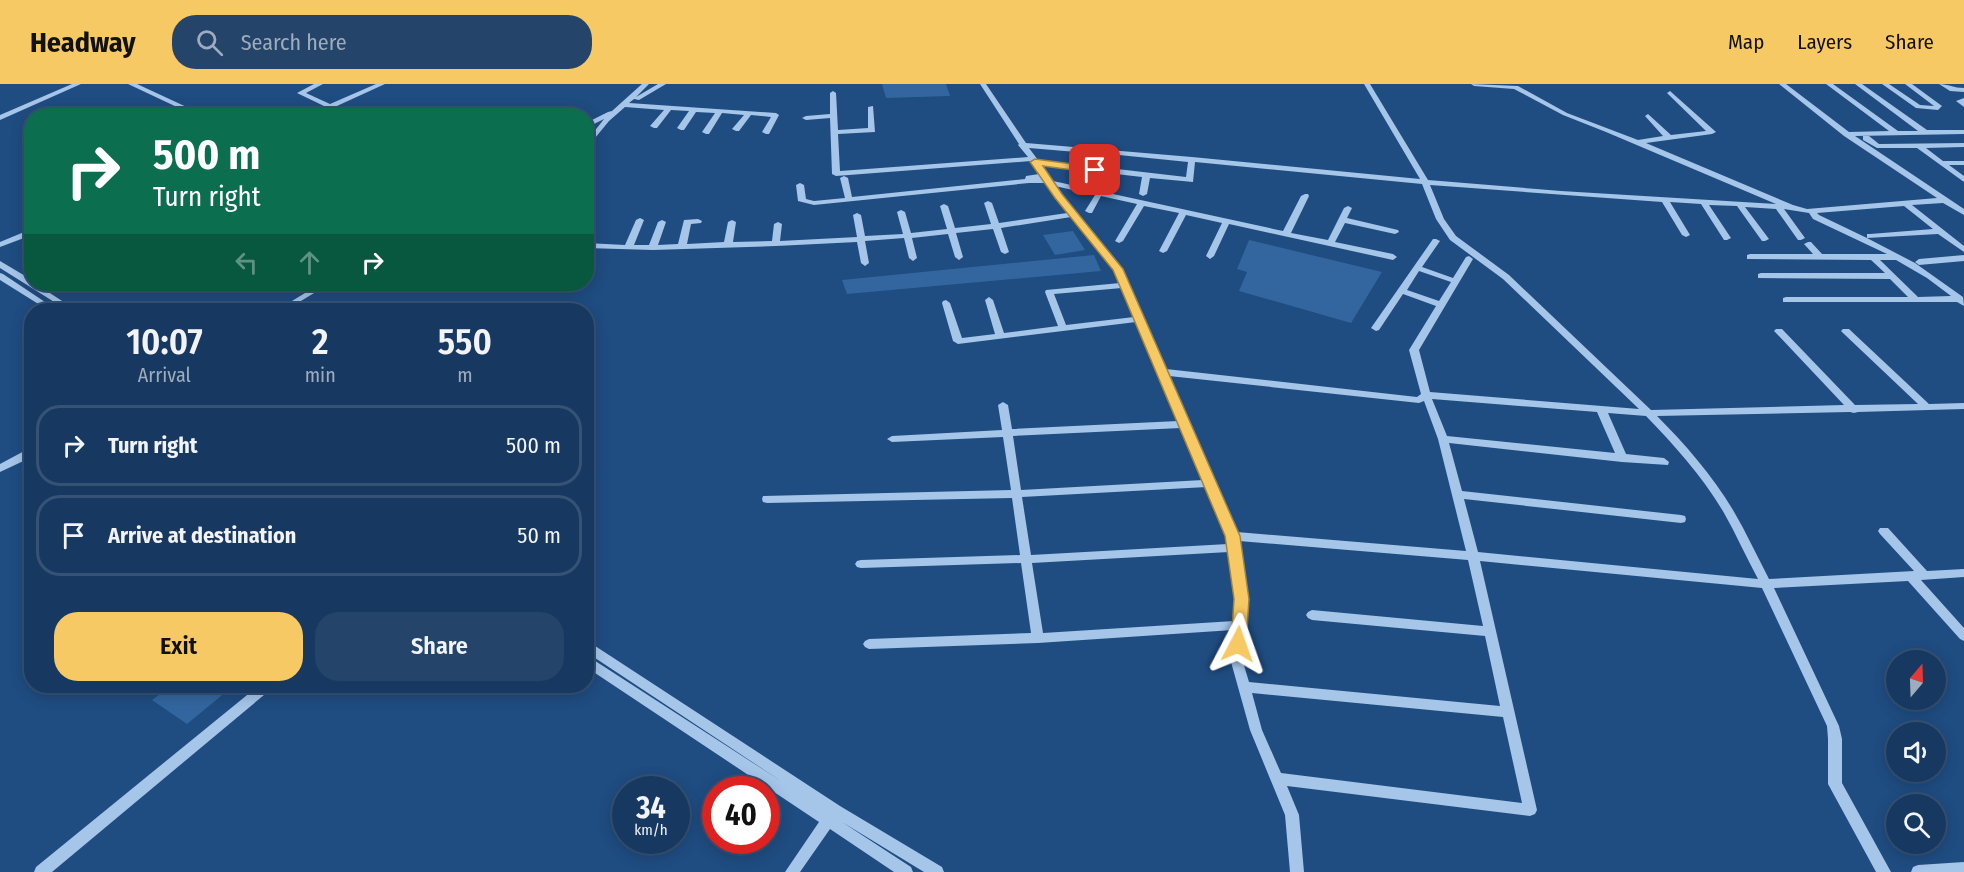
<!DOCTYPE html>
<style>
:root{--surface:#173961;--page:#24446a;--text:#f1f3f6;--muted:#9eacbd;--line:#365376;--accent:#f7c964}
body{margin:0;font-family:"Fira Sans Condensed",sans-serif;background:var(--page);color:var(--text);height:100vh;display:flex;flex-direction:column;font-size:22px;white-space:nowrap}
*{box-sizing:border-box;margin:0}
p{font-size:20px;color:var(--muted)}
.icon{flex:none;width:33px;height:33px;fill:none;stroke:currentColor;stroke-width:2;stroke-linecap:round;stroke-linejoin:round}
.map{position:relative;flex:1;overflow:hidden}
.side{position:absolute;left:24px;top:219px;width:570px;height:390px;display:flex;flex-direction:column;background:var(--surface);border-radius:24px;box-shadow:0 3px 15px #0003,0 0 0 2px var(--line)}
.side>*{flex:none}
.banner{position:absolute;left:24px;top:24px;width:570px;height:183px;border-radius:24px;box-shadow:0 3px 15px #0003,0 0 0 2px var(--line);background:#0b6e4f;color:#fff;overflow:hidden}
.needle{width:39px;rotate:19deg}
.tools{position:absolute;left:1886px;top:566px;display:grid;gap:12px}
.tools a{display:grid;place-items:center;width:60px;height:60px;border-radius:50%;background:var(--surface);box-shadow:0 3px 15px #0003,0 0 0 2px var(--line);font-size:30px}
.speed{position:absolute;left:612px;top:692px;display:flex;gap:12px;font-size:30px;font-weight:700;text-align:center}
.speed>*{display:grid;place-content:center;width:78px;height:78px;border-radius:50%;background:var(--surface);box-shadow:0 3px 15px #0003,0 0 0 2px var(--line);line-height:1}
.speed small{font-size:15px;font-weight:400}
.speed .limit{border:9px solid #d22;background:#fff;color:#111}
.pin{position:absolute;display:grid;place-items:center;width:51px;height:51px;color:#fff;margin:-26px;border-radius:12px;box-shadow:0 3px 9px #0006}
.me{position:absolute;width:66px;margin:-33px;rotate:4deg;stroke-linejoin:round;filter:drop-shadow(0 0 4px #0008)}
.turn{display:flex;align-items:center;gap:21px;height:126px;padding:0 30px;font-size:27px}
.turn .icon{width:78px;height:78px;stroke-width:2.5}
.turn b{display:block;font-size:42px;line-height:51px}
.lanes{display:flex;align-items:center;height:57px;padding:0 30px;background:#0003;justify-content:center;gap:30px;direction:ltr}
.lanes .off{opacity:.35}
.eta{display:flex;justify-content:space-evenly;align-items:center;height:102px;text-align:center}
.eta b{font-size:36px;font-weight:600;line-height:42px}
.action{display:flex;gap:12px;margin-top:auto;padding:12px 30px}
.action a{flex:1;height:69px;border-radius:24px;background:var(--accent);color:#111;font-size:24px;font-weight:600;line-height:69px;text-align:center}
.action a+a{background:var(--page);color:var(--text)}
ul{padding:0;list-style:none}
li{display:flex;align-items:center;gap:18px;height:81px;margin:0 12px 9px;padding:0 18px;border:3px solid var(--line);border-radius:24px}
li div{flex:1}
li b{display:block;font-size:22px}
li em{font-style:normal}
header{display:flex;align-items:center;gap:36px;box-sizing:border-box;height:84px;padding:0 30px;background:var(--accent);color:#111}
header strong{font-size:28px}
nav{display:flex;gap:33px;margin-inline-start:auto;font-size:21px}
.search{width:420px;height:54px;background:var(--page);display:flex;align-items:center;gap:15px;box-sizing:border-box;padding:0 21px;border-radius:24px;color:var(--muted);font-size:22px}
.map>svg:first-child{display:block}
.green{fill:#33669f}
.lines{fill:none;stroke-linecap:round;stroke-linejoin:round}
.minor{fill:#a5c5e9;fill-rule:evenodd}
.route{fill:#f7c964;stroke:#a18341;stroke-width:1.5}
</style>
<header>
<strong>Headway</strong>
<div class="search"><svg class="icon" aria-label="search" viewBox="0 0 24 24"><circle cx="10" cy="10" r="6"/><path d="M15 15l6 6"/></svg>Search here</div>
<nav><a>Map</a><a>Layers</a><a>Share</a></nav>
</header>
<div class="map">
<svg width="1964" height="788" viewBox="0 0 1964 788">
<rect width="100%" height="100%" fill="#1f4c81"/>
<g class="green">
<path d="M882 0H946L950 12 886 14Z"/>
<path d="M1073 147 1085 166 1055 171 1043 151Z"/>
<path d="M1249 156 1382 188 1351 239 1239 207 1247 188 1237 185Z"/>
<path d="M1094 171 1101 187 847 210 842 196Z"/>
<path d="M171 602H231L232 603 187 640 152 616Z"/>
</g>
<g class="lines">
<g class="minor">
<path d="M72 0H81L0 36V31Z"/>
<path d="M128 0H137L206 32H196Z"/>
<path d="M314 0H323L306 9 330 20 376 0H385L315 32H305L324 22 297 9Z"/>
<path d="M642 0H649L636 13 658 0H666L639 16 634 15 629 19 776 29 779 31 769 50H766L762 48 771 33 751 31 739 47H736L732 45 744 31 722 29 709 50H706L702 48 715 29 696 28 684 46H681L677 44 689 27 671 26 657 44H654L650 42 664 26 625 23 609 37 586 65V58L604 35 586 44V39L608 28 612 27Z"/>
<path d="M980 0H986L1026 59 1192 73 1420 95 1364 0H1370L1428 96 1561 107 1776 120 1606 48 1563 31 1514 5 1474 2 1471 0 1518 2 1567 29 1638 56 1663 52 1645 32 1648 30 1671 51 1706 47 1668 10 1667 9 1670 7 1716 48 1712 50 1646 59 1793 121 1807 125 1937 114 1844 52 1779 0H1786L1849 48 1889 47 1826 0H1833L1898 47H1918L1855 0H1862L1927 46H1964V50L1855 52 1964 125V131L1943 119 1912 121 1964 162V168L1938 150 1867 154 1915 179 1963 213 1964 222 1957 218H1783V214L1786 213H1908L1890 195 1758 194V190L1761 189H1885L1871 176 1747 175V171L1750 170H1813L1804 160 1808 158H1811L1822 170H1887L1813 135 1809 129 1784 125 1805 154 1801 156H1798L1776 125 1745 123 1769 155 1765 157H1762L1737 122 1709 121 1731 154 1727 156H1724L1701 120 1670 118 1690 151 1686 153 1682 151 1662 118 1430 101 1444 135 1456 152 1509 191 1651 326 1844 321 1776 249 1774 247 1776 245H1782L1855 321 1918 320 1843 249 1841 247 1843 245H1849L1929 320 1964 319V325L1858 328 1854 329 1850 328 1657 332C1685 360 1712 391 1733 426 1746 448 1757 472 1769 495L1914 487 1880 450 1878 447 1880 444H1888L1927 487 1964 485V493L1921 496 1964 544V557L1960 555 1908 497 1774 504 1839 642 1842 655V699L1891 788H1876L1828 700V655L1827 642 1762 504 1480 477 1537 726 1535 730 1530 732 1287 702 1299 731 1304 788H1290L1285 731 1250 646 1231 578 1233 546 1038 559 869 565 865 563 863 560 865 557 869 555 1031 549 1021 479 861 484 857 483 855 480 857 477 861 476 1020 471 1012 414 767 419 763 418 762 415 763 412 1011 406 1003 353 892 358 887 355 892 352 1002 346 998 321 1003 318 1008 321 1012 345 1178 337 1136 238 958 260 953 257 942 219 943 217 946 216 950 219 962 254 995 250 985 216 989 213 993 216 1004 249 1058 242 1045 208 1046 206 1120 199 1114 186 1071 133 1001 144 1009 168 1005 170 1001 168 993 145 956 149 963 173 959 176 955 173 948 150 912 154 917 174 913 177 909 174 904 154 865 157 869 179 865 182 861 179 857 158 776 162 653 166 586 164V159L625 161 636 136 640 134 644 136 634 161H649L658 138 662 136 666 138 658 161 678 160 684 136 698 135 702 137 701 139 691 140 687 160 724 158 728 138 732 136 736 138 733 158 772 157 774 140 778 138 782 140 780 157 857 153 853 131 857 129 861 131 865 152 903 150 897 128 901 126 905 128 911 149 947 145 940 122 944 120 948 122 955 144 991 140 984 119 988 117 992 119 999 139 1067 129 1046 99H1029L814 121 798 117 796 101 800 99 804 101 806 115 814 117 845 114 840 94 844 92 848 94 852 113 1025 95 1026 92 1039 90 1031 77 836 92 832 90 830 34 806 36 802 34 806 32 830 30V9L833 7 836 9 838 46 868 44V23L873 22 875 48 838 50 840 87 1028 73 1018 61 1019 60ZM1029 64 1112 71 1109 84 1038 76ZM1119 71 1188 78 1186 93 1117 85ZM1195 78 1422 100 1436 135 1450 156 1503 195 1639 325 1430 308 1419 266 1473 175 1469 172 1466 173 1453 194 1422 183 1440 157 1436 155H1433L1371 244 1376 247 1379 246 1403 210 1436 222 1409 266 1421 310 1417 313 1166 285 1122 185 1055 102 1095 111 1085 127 1089 129H1092L1101 112 1137 120 1115 157 1119 159 1123 157 1144 122 1179 129 1159 167 1163 169 1167 167 1186 131 1222 139 1206 172 1210 175 1214 172 1229 140 1393 176 1397 173 1393 170 1335 158 1345 139 1395 150 1399 148 1398 146 1347 134 1352 124 1348 122 1344 124 1328 156 1291 149 1309 112 1308 110H1305L1301 112 1283 147 1053 97 1041 81 1108 89 1106 100 1110 102 1114 100 1116 90 1142 93 1139 110 1143 112 1147 110 1150 94 1193 98ZM1904 122 1933 145 1870 150H1867V154L1819 131 1817 129ZM1880 176H1896L1927 194 1951 212 1918 213ZM1419 187 1451 198 1439 217 1407 206ZM1122 204 1134 233 1066 241 1054 210ZM1169 292 1419 319 1424 317 1438 355 1466 467 1237 448ZM1432 315 1597 328 1615 369 1447 352ZM1608 329 1646 332C1675 362 1703 393 1724 429 1736 450 1746 473 1758 495L1478 468 1464 415 1681 439 1685 438 1686 435 1685 432 1681 431 1462 407 1449 359 1622 378 1668 381 1669 378 1664 374 1626 370ZM1181 344 1203 396 1021 406 1013 352ZM1207 403 1227 452 1228 460 1031 471 1022 413ZM1239 457 1468 476 1483 542 1312 526 1308 528 1306 531 1308 534 1312 536 1485 552 1500 622 1249 598 1243 578 1247 515ZM1229 468 1235 515 1234 537 1043 549 1032 479ZM1252 609 1503 633 1522 719 1281 689 1262 646Z"/>
<path d="M1882 0H1889L1920 21 1934 22 1905 0H1912L1942 22 1938 26 1916 24Z"/>
<path d="M1939 0C1948 0 1954 4 1964 4V8L1950 7Z"/>
<path d="M1964 14V23L1956 17Z"/>
<path d="M1863 52H1869L1879 60 1964 59V63L1926 64 1943 77H1964V81H1949L1964 92V98L1917 64H1877L1863 56Z"/>
<path d="M29 146H32V151L0 163V158Z"/>
<path d="M1964 171V177L1919 181 1915 178 1919 175Z"/>
<path d="M0 177 32 196V200H36L76 226H67L0 184Z"/>
<path d="M0 189 3 190 57 226H48L0 196Z"/>
<path d="M320 200H329L286 226H277Z"/>
<path d="M28 365H32V373L0 388V380Z"/>
<path d="M586 556 840 722 942 783 944 788H924L842 738 911 783 913 788H894L830 745 800 788H785L819 738 586 583V571L784 699 586 568Z"/>
<path d="M258 602H272L270 606 52 788H34L36 783Z"/>
<path d="M1964 778V788H1911L1913 783 1918 781Z"/>
</g>
</g>
<path class="route" d="M1035 75 1095 83 1100 86 1095 89 1043 82 1062 110 1123 185 1240 452 1249 515 1246 560 1244 564 1238 566 1233 564 1231 560 1234 515 1225 452 1113 186 1055 114 1030 78Z"/>
</svg>
<div class="tools">
<a><svg class="needle" viewBox="-14 -14 28 28"><path d="M0-13l5 13h-10z" fill="#e53935"/><path d="M0 13l5-13h-10z" fill="#9eacbd"/></svg></a>
<a><svg class="icon" aria-label="sound" viewBox="0 0 24 24"><path d="M4 9h4l5-4v14l-5-4H4zM17 9q2 3 0 6"/></svg></a>
<a><svg class="icon" aria-label="search" viewBox="0 0 24 24"><circle cx="10" cy="10" r="6"/><path d="M15 15l6 6"/></svg></a>
</div>
<div class="speed"><div>34<small>km/h</small></div><div class="limit">40</div></div>
<div class="pin" style="left:1095px;top:86px;background:#d93025"><svg class="icon" aria-label="arrive" viewBox="0 0 24 24"><path d="M6 21V4h12l-3 4 3 4H6"/></svg></div>
<svg class="me" style="left:1238px;top:560px" viewBox="-20 -20 40 40"><path d="M0-17L14 15 0 8-14 15z" fill="#f7c964" stroke="#fff" stroke-width="4"/></svg>
<div class="banner">
<div class="turn"><svg class="icon" aria-label="right" viewBox="0 0 24 24"><path d="M7 20v-9h11M14 6l5 5-5 5"/></svg><div><b>500 m</b>Turn right</div></div>
<div class="lanes"><svg class="icon off" aria-label="left" viewBox="0 0 24 24"><path d="M17 20v-9H6M10 6l-5 5 5 5"/></svg><svg class="icon off" aria-label="ahead" viewBox="0 0 24 24"><path d="M12 20V5M6 11l6-6 6 6"/></svg><svg class="icon" aria-label="right" viewBox="0 0 24 24"><path d="M7 20v-9h11M14 6l5 5-5 5"/></svg></div>
</div>
<section class="side">
<div class="eta">
<div><b>10:07</b><p>Arrival</p></div>
<div><b>2</b><p>min</p></div>
<div><b>550</b><p>m</p></div>
</div>
<ul>
<li><svg class="icon" aria-label="right" viewBox="0 0 24 24"><path d="M7 20v-9h11M14 6l5 5-5 5"/></svg><div><b>Turn right</b></div><em>500 m</em></li>
<li><svg class="icon" aria-label="arrive" viewBox="0 0 24 24"><path d="M6 21V4h12l-3 4 3 4H6"/></svg><div><b>Arrive at destination</b></div><em>50 m</em></li>
</ul>
<div class="action"><a>Exit</a><a>Share</a></div>
</section>
</div>
